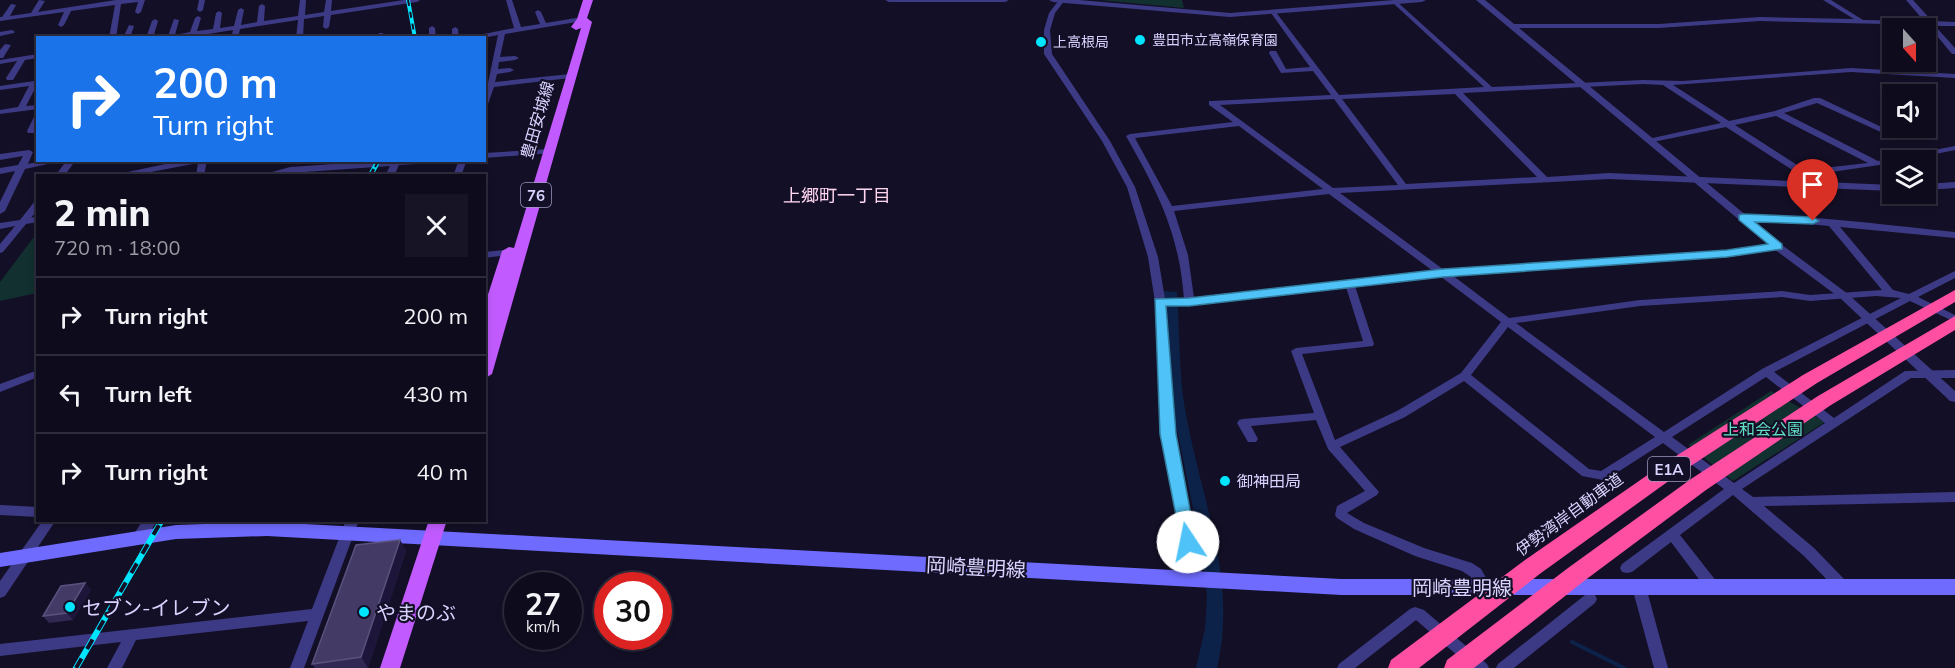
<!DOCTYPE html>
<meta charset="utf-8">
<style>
:root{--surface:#0e0b1c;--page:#171425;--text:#f1f3f6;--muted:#9b9ba3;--line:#2e2b3b}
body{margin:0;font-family:Mulish,"Noto Sans JP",sans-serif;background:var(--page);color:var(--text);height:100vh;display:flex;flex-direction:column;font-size:22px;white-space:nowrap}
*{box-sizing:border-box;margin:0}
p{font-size:20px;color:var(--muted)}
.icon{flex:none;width:33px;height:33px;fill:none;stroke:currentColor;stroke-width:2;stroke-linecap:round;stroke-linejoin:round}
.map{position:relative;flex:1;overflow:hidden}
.drawer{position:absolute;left:36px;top:174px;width:450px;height:348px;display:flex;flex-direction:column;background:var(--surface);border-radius:0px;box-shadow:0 3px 9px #0003,0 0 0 2px var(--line)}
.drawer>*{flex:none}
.top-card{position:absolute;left:36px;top:36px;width:450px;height:126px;border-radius:0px;box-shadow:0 3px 9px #0003,0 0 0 2px var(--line);background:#1a73e8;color:#fff;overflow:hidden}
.needle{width:39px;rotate:159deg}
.fabs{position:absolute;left:1882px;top:18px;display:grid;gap:12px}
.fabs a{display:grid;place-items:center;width:54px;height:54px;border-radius:0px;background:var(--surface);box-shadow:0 3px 9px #0003,0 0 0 2px var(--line);font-size:30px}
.speed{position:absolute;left:504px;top:572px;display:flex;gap:12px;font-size:30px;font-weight:700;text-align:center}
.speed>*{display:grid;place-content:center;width:78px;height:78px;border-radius:50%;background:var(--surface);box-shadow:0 3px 9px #0003,0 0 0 2px var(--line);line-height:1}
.speed small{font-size:15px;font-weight:400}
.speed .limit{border:9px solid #d22;background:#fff;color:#111}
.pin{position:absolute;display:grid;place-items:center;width:51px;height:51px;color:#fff;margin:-62px -26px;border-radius:50% 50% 50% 0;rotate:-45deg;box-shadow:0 0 6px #0007}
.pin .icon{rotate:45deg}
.me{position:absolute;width:66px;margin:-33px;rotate:349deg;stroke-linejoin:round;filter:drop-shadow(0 0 4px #0008)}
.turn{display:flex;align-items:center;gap:21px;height:126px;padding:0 18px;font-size:27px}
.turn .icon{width:78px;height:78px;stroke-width:2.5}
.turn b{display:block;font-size:42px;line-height:51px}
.round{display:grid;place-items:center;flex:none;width:63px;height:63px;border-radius:0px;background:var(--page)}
.head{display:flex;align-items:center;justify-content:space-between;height:102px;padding:0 18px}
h1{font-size:36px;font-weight:800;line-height:45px}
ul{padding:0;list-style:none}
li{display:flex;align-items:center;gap:18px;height:78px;padding:0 18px;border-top:2px solid var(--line)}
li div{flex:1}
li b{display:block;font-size:22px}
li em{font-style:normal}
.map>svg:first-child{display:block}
.green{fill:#12302f}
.water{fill:#0c2248}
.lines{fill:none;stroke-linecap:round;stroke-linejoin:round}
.stream{stroke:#0c2248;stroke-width:4}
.minor{fill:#3d3a85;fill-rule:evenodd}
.tertiary{fill:#3d3a85;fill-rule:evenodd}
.secondary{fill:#6f6bff;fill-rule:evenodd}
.primary{fill:#c25bff;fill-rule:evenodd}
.motorway{fill:#ff4fa3;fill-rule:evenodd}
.rail-far2-casing{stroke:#00e5ff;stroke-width:4}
.rail-far1-casing{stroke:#00e5ff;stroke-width:5}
.rail-casing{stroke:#00e5ff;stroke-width:6}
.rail-far2{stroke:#130f26;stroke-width:2;stroke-dasharray:6;stroke-linecap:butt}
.rail-far1{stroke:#130f26;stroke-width:3;stroke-dasharray:8;stroke-linecap:butt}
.rail{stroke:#130f26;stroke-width:4;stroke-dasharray:11;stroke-linecap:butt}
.wall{fill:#312854}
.shaded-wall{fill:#1d163a}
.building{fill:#433a66;stroke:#5a527e;stroke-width:1.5}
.route{fill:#4fc3f7;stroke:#337fa1;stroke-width:1.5}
.poi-dot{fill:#00e5ff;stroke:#130f26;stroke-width:2}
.labels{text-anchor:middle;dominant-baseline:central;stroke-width:4.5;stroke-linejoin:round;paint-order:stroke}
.far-poi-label{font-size:14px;fill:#d9d4ff;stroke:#130f26;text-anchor:start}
.shield{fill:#130f26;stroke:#9e99be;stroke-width:1.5}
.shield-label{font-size:15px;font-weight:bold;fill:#d9d4ff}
.street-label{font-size:16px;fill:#d9d4ff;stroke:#130f26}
.park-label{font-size:16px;fill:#5fe0c0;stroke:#130f26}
.poi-label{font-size:16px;fill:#d9d4ff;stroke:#130f26;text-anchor:start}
.neighbourhood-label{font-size:18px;fill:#ffd6f0;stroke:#130f26}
.near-street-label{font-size:20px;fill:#d9d4ff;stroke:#130f26}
.near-poi-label{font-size:20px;fill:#d9d4ff;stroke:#130f26;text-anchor:start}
</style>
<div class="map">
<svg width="1955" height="668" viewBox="0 0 1955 668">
<rect width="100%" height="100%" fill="#130f26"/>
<g class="green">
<path d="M1099 0H1182L1184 8Z"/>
<path d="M37 233V293L0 301V282Z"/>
<path d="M1771 391 1825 422 1733 481 1688 445Z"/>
</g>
<path class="water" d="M1163 291 1177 292C1179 324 1179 356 1182 388 1193 482 1240 572 1217 668H1196L1205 629 1207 596 1203 557 1168 386Z"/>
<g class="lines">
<path class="stream" d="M1572 642 1624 668"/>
<g class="minor">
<path d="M39 0 45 1 38 12 116 0H145L141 12 138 14 135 12 138 2 121 4 116 38H109L115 5 71 11 64 25 61 27 58 25 64 12 0 21V17H2L11 4 16 5 10 16 31 13Z"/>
<path d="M199 0H205L203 10 200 12 197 10Z"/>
<path d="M300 0H306L305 15 324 12 326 0H332L331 11 404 0H420L417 2 331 15 329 27 326 29 323 27 324 16 304 19 303 38H296L298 20 240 29 238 38H231L233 30 184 38H164L168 36 174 19 179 20 175 35 190 32 195 18 198 16 201 18 197 31 213 29 216 13 219 11 222 13 220 28 234 26 238 10 241 8 244 10 241 25 257 22 259 6 262 4 265 6 264 21 298 16Z"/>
<path d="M506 0H512L521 27 540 24 535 12 538 10 541 12 546 23 582 17 585 19 582 21 505 34 500 57 515 56 519 58 515 60 499 62 498 69 510 68 514 70 510 72 497 74 495 82 570 74 574 76 570 78 494 87 488 104 484 106 486 88H484V84L488 83 498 35 483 38H464L514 28Z"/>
<path d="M1059 0H1065L1055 13 1050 30 1052 54 1110 141 1135 187 1158 257 1165 299H1184C1179 232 1158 193 1126 136L1130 134 1233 122 1209 105V101H1212L1331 95 1313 71 1281 73 1269 53 1270 51H1276L1286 69 1310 67 1271 13V11H1275L1339 95 1484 87 1393 3V1L1395 0 1492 87 1643 80 1683 81 1851 68 1955 74V78L1851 72 1673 85 1729 121 1775 111 1814 98H1820L1890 131 1886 133H1883L1817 103 1784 113 1878 161 1955 146V150L1906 160H1893V163L1811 175 1823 182 1893 185V191L1609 179 1340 193 1444 270 1727 251 1778 244 1783 247 1778 250 1727 257 1452 275 1509 318 1640 300 1782 291 1810 295 1882 290 1829 226 1778 221 1740 220 1738 218 1743 215C1814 215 1884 225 1955 232V238L1840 227 1893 290 1909 294 1955 271V278L1918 297 1955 315V322L1910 301 1774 372 1834 418 1905 371 1955 370V378H1911L1742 489 1753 497 1955 492V502L1764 506 1814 548 1846 581 1848 585 1846 589 1841 590 1836 589 1804 556 1733 495 1680 535 1717 582 1719 586 1717 590 1712 591 1707 590 1671 542 1632 572 1627 573 1622 572 1620 568 1622 564 1724 489 1663 443 1607 479 1603 480 1582 476 1464 381 1405 417 1340 447 1379 492 1377 495 1347 513 1364 523 1424 548 1472 563 1481 569 1492 588 1490 592 1485 594 1480 592 1471 577 1462 571 1415 556 1354 529 1337 518 1335 515 1337 506 1365 491 1328 449 1316 420 1251 426 1258 439 1256 442H1248L1237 423 1239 420 1243 419 1314 413 1291 351 1296 348 1363 341 1346 287 1189 305H1165L1174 434 1203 579 1201 583 1196 584 1191 583 1162 434 1155 302 1148 257 1127 187 1102 141 1044 54V30L1049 13ZM1643 84 1663 85 1721 123 1648 139V143L1726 127 1811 182 1609 173 1547 177 1463 93ZM1455 94 1537 177 1406 184 1342 99ZM1334 99 1398 185 1333 188 1220 105ZM1776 116 1868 163 1805 170 1735 125ZM1239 126 1323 189 1172 206 1135 138ZM1329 194 1433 271 1194 298 1188 255 1174 211ZM1440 276 1501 322 1461 373 1397 411 1335 440 1302 354 1373 346 1374 344 1355 286ZM1876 296 1901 298 1762 369 1664 432 1516 323 1640 306 1782 297 1810 301ZM1508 327 1655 437 1601 471 1589 469 1471 375ZM1766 377 1825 423 1734 483 1672 437Z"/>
<path d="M1823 0H1831L1863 20 1924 21 1906 0H1913L1932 21 1955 22V26H1935L1955 48V54H1952L1928 25 1760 21 1659 28H1512L1509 26 1512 24H1659L1760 17 1854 19Z"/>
<path d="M155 19 158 21 153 38H146L152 21Z"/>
<path d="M129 25 134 26 130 38H123Z"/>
<path d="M432 26 435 28 436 38H429V28Z"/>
<path d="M455 27 458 29 459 38H452V29Z"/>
<path d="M12 30 15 32 14 33 0 36V32Z"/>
<path d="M379 33H383L384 38H378Z"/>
<path d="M5 44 11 45 3 58H0V50Z"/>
<path d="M38 54V58L25 60 13 80H7L6 78 17 61 0 64V60Z"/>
<path d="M34 81 38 83 26 106 38 105V109L0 114V110L18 107 29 86 0 90V86Z"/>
<path d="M35 115H38V126L34 133H28L27 131Z"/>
<path d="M549 149 553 151 552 153 484 158V153Z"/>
<path d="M29 150 33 152 28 164 45 160H66L25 169 5 211 0 214V202L15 171 0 174V168L18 165 23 156 0 160V154Z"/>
<path d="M67 160H76L64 176H55Z"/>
<path d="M184 160H207L204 176H196L198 163 130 176H109Z"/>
<path d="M390 160H437L433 163 399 165 394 176H385L390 166 290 173 276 176H258L290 167Z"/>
<path d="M459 160H467L461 176H453Z"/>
<path d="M1955 182V188L1926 190V184Z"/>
<path d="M38 200V209L31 218 38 216V222L26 224 3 252 0 253V244L15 226 0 229V223L20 220 35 201Z"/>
<path d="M514 249 517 250 519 252 517 254 484 258V252Z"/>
<path d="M38 370V377L0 392V384Z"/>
<path d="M0 505 38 507V517L0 515Z"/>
<path d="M43 520H56L5 596 0 598V581Z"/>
<path d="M143 520H157C152 529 145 544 133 541L132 537Z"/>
<path d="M346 520H359L304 668H290L308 621 136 640 122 668H107L121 642 0 656V644L312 609Z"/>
<path d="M1639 581 1644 583 1646 587 1668 668H1654L1632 587 1634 583Z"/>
<path d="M1590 593 1595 595 1597 599 1595 603 1514 668H1496L1498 664 1585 595Z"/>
<path d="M1415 607 1424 610 1487 664 1489 668H1472L1416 620 1355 668H1337L1339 664 1410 609Z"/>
</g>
<g class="tertiary">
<path d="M885 0H1009L1005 2H889Z"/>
<path d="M1049 0H1079L1230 13 1394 0H1426L1422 2 1230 17 1053 2Z"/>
<path d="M1476 0H1485L1782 245 1848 294 1955 391V402L1950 401 1840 298 1774 249Z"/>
</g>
<path class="secondary" d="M267 522 1341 579H1955V595H1341L267 536 176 539 0 567V553L176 525Z"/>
<g class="primary">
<path d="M583 0H593L587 18 592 22 492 374 484 379V346L488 336 484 337V307L502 251 509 247 514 248 581 28 576 30 571 27 577 19Z"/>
<path d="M429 520H447L400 668H380Z"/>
</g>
<g class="motorway">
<path d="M1955 290V302L1817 383 1677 475 1541 573 1419 668H1388L1391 660 1525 560 1662 465 1803 375Z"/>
<path d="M1955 316V330L1831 405 1706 490 1584 581 1474 668H1444L1447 660 1568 568 1691 479 1818 396Z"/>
</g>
<defs>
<g id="rail-far2">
<path d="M408 0 415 38"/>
<path d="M375 167 379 160"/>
</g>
<path id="rail-far1" d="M370 176 376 165"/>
<path id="rail" d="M76 668 162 520"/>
</defs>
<use href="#rail-far2" class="rail-far2-casing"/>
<use href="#rail-far1" class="rail-far1-casing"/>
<use href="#rail" class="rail-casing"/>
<use href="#rail-far2" class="rail-far2"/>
<use href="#rail-far1" class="rail-far1"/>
<use href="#rail" class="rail"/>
</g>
<g class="wall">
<path d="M400 540 406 551 368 668H315L312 664Z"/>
<path d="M85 583 91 590 73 620 49 623 43 616Z"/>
</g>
<g class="shaded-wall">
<path d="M400 540 406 551 368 668 361 657Z"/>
<path d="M85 583 91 590 73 620 67 613Z"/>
</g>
<g class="building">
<path d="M400 540 361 657 312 664 356 545Z"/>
<path d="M85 583 67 613 43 616 61 586Z"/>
</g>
<path class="route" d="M1743 214 1813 217 1819 221 1813 224 1755 222 1782 244V249L1727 257 1443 277 1189 306H1166L1176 434 1196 542 1194 546H1182L1160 434 1155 299 1189 298 1443 269 1727 250 1768 244 1739 220V215Z"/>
<g class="poi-dot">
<circle cx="1140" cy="40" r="6"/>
<circle cx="1041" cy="42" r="6"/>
<circle cx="1225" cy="481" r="6"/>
<circle cx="70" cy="607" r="6"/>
<circle cx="364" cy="612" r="6"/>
</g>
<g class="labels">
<g class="far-poi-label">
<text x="1152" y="40">豊田市立高嶺保育園</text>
<text x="1053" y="42">上高根局</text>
</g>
<g class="shield">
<rect x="521" y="183" width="30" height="24" rx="4.5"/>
<rect x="1648" y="457" width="42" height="24" rx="4.5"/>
</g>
<g class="shield-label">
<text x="536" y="195">76</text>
<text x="1669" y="469">E1A</text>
</g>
<g class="street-label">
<text transform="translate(537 120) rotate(-74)">豊田安城線</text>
<text transform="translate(1569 514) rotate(-36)">伊勢湾岸自動車道</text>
</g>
<g class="park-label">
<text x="1763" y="429">上和会公園</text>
</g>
<g class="poi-label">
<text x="1237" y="481">御神田局</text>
</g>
<g class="neighbourhood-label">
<text x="837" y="195">上郷町一丁目</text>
</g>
<g class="near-street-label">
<text transform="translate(976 567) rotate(3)">岡崎豊明線</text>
<text x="1462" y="587">岡崎豊明線</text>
</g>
<g class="near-poi-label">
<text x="82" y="607">セブン-イレブン</text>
<text x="376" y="612">やまのぶ</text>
</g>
</g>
</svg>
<div class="fabs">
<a><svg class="needle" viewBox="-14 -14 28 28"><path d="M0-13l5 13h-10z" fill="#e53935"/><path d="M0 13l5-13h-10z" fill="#9b9ba3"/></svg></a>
<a><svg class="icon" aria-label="sound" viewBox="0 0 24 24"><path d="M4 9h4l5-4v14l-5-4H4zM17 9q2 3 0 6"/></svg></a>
<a><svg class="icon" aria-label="layers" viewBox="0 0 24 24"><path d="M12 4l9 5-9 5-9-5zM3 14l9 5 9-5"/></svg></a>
</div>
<div class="speed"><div>27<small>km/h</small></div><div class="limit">30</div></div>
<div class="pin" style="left:1813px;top:221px;background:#d93025"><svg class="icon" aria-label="arrive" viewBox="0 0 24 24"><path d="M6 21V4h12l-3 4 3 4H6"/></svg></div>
<svg class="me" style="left:1188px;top:542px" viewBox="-20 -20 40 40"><circle r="19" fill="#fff"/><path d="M0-13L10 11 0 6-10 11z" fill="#4fc3f7"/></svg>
<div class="top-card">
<div class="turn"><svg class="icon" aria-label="right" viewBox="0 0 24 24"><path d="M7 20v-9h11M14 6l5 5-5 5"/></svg><div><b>200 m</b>Turn right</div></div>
</div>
<section class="drawer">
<div class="head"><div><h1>2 min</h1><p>720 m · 18:00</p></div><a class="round"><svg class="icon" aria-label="close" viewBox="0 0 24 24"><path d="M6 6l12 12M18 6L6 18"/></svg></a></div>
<ul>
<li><svg class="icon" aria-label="right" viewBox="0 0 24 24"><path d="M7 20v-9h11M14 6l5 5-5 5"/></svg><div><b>Turn right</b></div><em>200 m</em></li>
<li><svg class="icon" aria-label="left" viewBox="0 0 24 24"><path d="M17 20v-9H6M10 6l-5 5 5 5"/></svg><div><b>Turn left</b></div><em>430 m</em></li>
<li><svg class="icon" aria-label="right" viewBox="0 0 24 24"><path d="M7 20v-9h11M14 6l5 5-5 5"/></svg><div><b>Turn right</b></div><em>40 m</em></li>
</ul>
</section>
</div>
